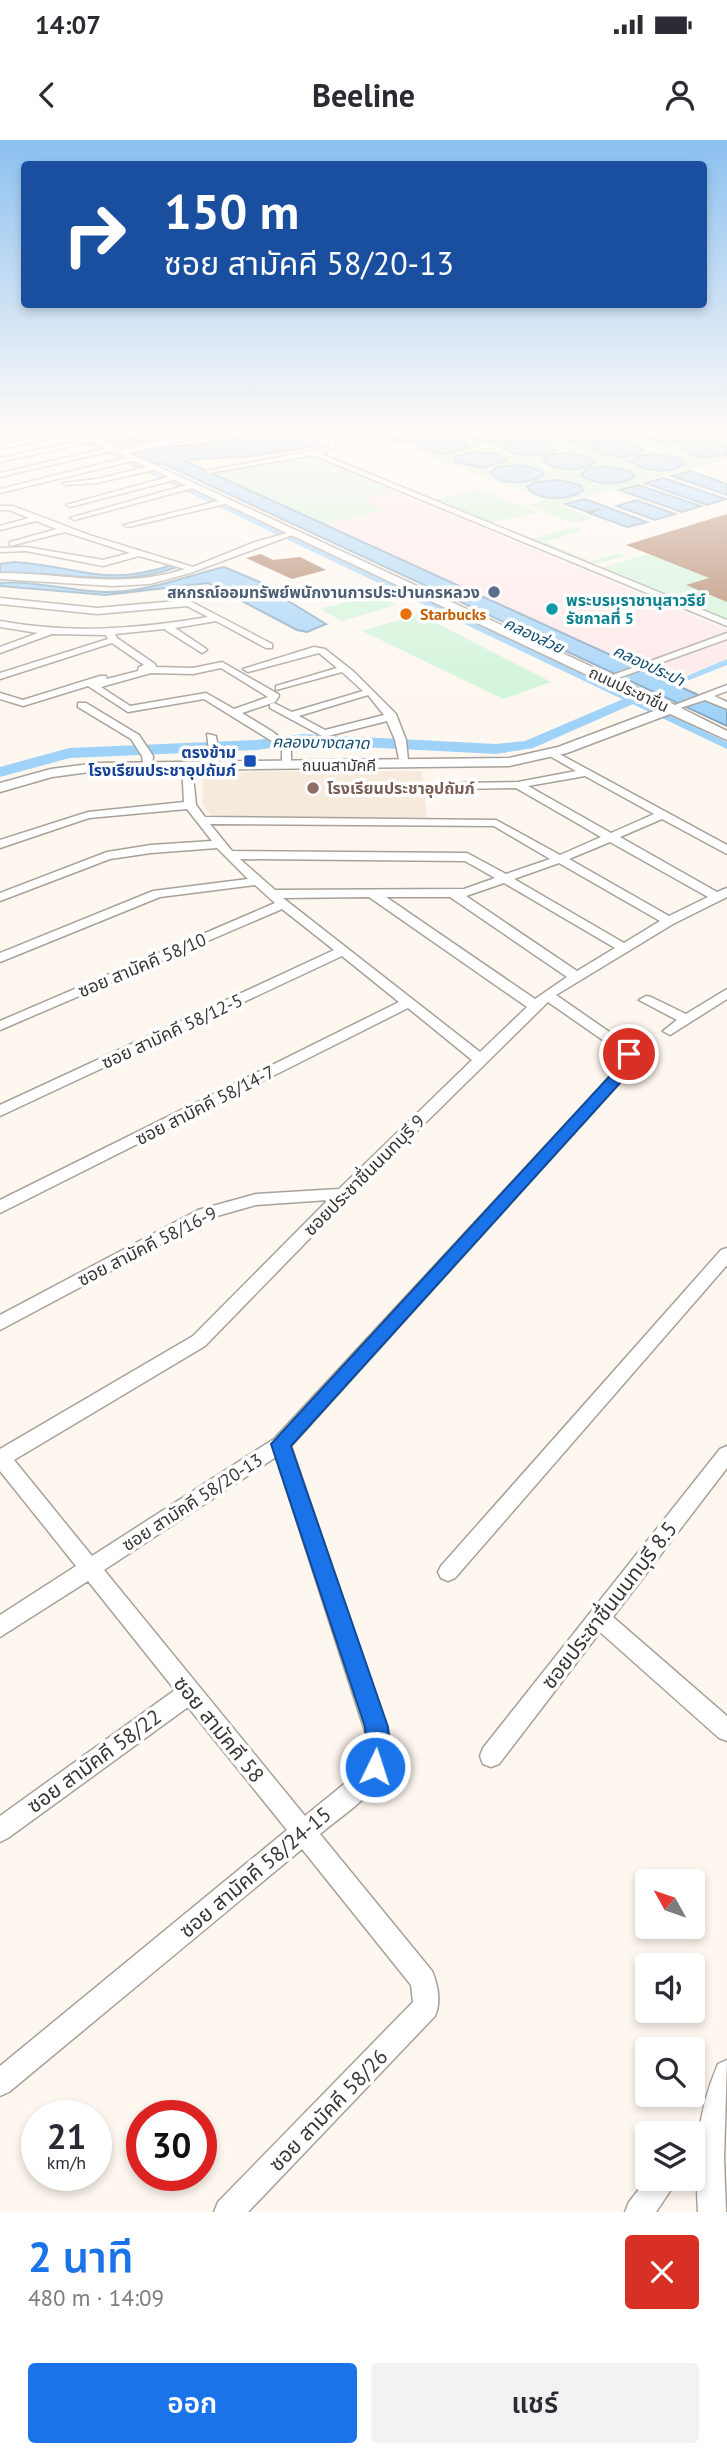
<!DOCTYPE html>
<html lang="th">
<meta charset="utf-8">
<style>
:root{--surface:#fff;--page:#f2f2f3;--text:#2b2b33;--muted:#7c7c81;--accent:#1a73e8}
body{margin:0;font-family:"PT Sans","Noto Sans Thai",sans-serif;background:var(--page);color:var(--text);height:100vh;display:flex;flex-direction:column;font-size:26px;white-space:nowrap}
*{box-sizing:border-box;margin:0}
p{font-size:23px;color:var(--muted)}
.icon{flex:none;width:38px;height:38px;fill:none;stroke:currentColor;stroke-width:2;stroke-linecap:round;stroke-linejoin:round}
.map{position:relative;height:2072px;overflow:hidden}
.details{display:flex;flex-direction:column;background:var(--surface);flex:1}
.details>*{flex:none}
.top-card{position:absolute;left:21px;top:21px;width:686px;height:147px;border-radius:7px;box-shadow:0 4px 10px #0003;background:#1a4fa0;color:#fff;overflow:hidden}
.needle{width:46px;rotate:310deg}
.controls{position:absolute;left:635px;top:1729px;display:grid;gap:14px}
.controls a{display:grid;place-items:center;width:70px;height:70px;border-radius:7px;background:var(--surface);box-shadow:0 4px 10px #0003;font-size:35px}
.speed{position:absolute;left:21px;top:1960px;display:flex;gap:14px;font-size:35px;font-weight:700;text-align:center}
.speed>*{display:grid;place-content:center;width:91px;height:91px;border-radius:50%;background:var(--surface);box-shadow:0 4px 10px #0003;line-height:1}
.speed small{font-size:18px;font-weight:400}
.speed .limit{border:10px solid #d22;background:#fff;color:#111}
.pin{position:absolute;display:grid;place-items:center;width:60px;height:60px;color:#fff;margin:-30px;border:4px solid #fff;border-radius:50%;box-shadow:0 2px 7px #0007}
.me{position:absolute;width:77px;margin:-38px;rotate:4deg;stroke-linejoin:round;filter:drop-shadow(0 0 5px #0008)}
.turn{display:flex;align-items:center;gap:24px;height:147px;padding:0 28px;font-size:32px}
.turn .icon{width:91px;height:91px;stroke-width:2.5}
.turn b{display:block;font-size:49px;line-height:60px}
.round{display:grid;place-items:center;flex:none;width:74px;height:74px;border-radius:7px;background:var(--page)}
.head{display:flex;align-items:center;justify-content:space-between;height:119px;padding:0 28px}
h1{font-size:42px;font-weight:600;line-height:52px;color:var(--accent)}
.primary-button{display:flex;gap:14px;margin-top:auto;padding:14px 28px}
.primary-button a{flex:1;height:80px;border-radius:7px;background:var(--accent);color:#fff;font-size:28px;font-weight:600;line-height:80px;text-align:center}
.primary-button a+a{background:var(--page);color:var(--text)}
.status{display:flex;justify-content:space-between;align-items:center;height:49px;padding:0 35px;background:var(--surface);direction:ltr}
.status svg{height:19px;fill:currentColor}
header{display:flex;justify-content:space-between;align-items:center;height:91px;padding:0 28px;background:var(--surface);font-size:32px;font-weight:600}
.map>svg:first-child{display:block}
.commercial{fill:#fee8e9}
.built{fill:#f6eadd}
.green{fill:#cef4d8}
.water{fill:#9fd2f9;stroke:#80a4be;stroke-width:2}
.lines{fill:none;stroke-linecap:round;stroke-linejoin:round}
.canal{fill:#9fd2f9;fill-rule:evenodd}
.river{fill:#9fd2f9;fill-rule:evenodd}
.building{fill:#a87657}
.street-casing{stroke:#a8a19a;stroke-width:3}
.secondary-casing{stroke:#a8a19a;stroke-width:3}
.street{fill:#fff;fill-rule:evenodd}
.secondary{fill:#fff;fill-rule:evenodd}
.route{fill:#1a73e8;stroke:#114b97;stroke-width:2}
.service-dot{fill:#5c6f8a;stroke:#fff;stroke-width:2.5}
.culture-dot{fill:#0f9aa8;stroke:#fff;stroke-width:2.5}
.food-dot{fill:#e8710a;stroke:#fff;stroke-width:2.5}
.transit-dot{fill:#1a4fb4;stroke:#fff;stroke-width:2.5}
.education-dot{fill:#8d6e63;stroke:#fff;stroke-width:2.5}
.labels{text-anchor:middle;dominant-baseline:central;stroke-width:7;stroke-linejoin:round;paint-order:stroke}
.far-service-label{font-size:16px;font-weight:bold;fill:#4e5e75;stroke:#fff;text-anchor:end}
.far-culture-label{font-size:16px;font-weight:bold;fill:#0d838f;stroke:#fff;text-anchor:start}
.far-food-label{font-size:16px;font-weight:bold;fill:#c56008;stroke:#fff;text-anchor:start}
.far-water-label{font-size:16px;font-style:italic;fill:#104c71;stroke:#fff}
.far-street-label{font-size:16px;fill:#393734;stroke:#fff}
.far-transit-label{font-size:16px;font-weight:bold;fill:#164399;stroke:#fff;text-anchor:end}
.far-education-label{font-size:16px;font-weight:bold;fill:#785e54;stroke:#fff;text-anchor:start}
.street-label{font-size:18px;fill:#393734;stroke:#fff}
.near-street-label{font-size:21px;fill:#393734;stroke:#fff}
</style>
<div class="status"><b>14:07</b><svg viewBox="0 0 49 12"><path d="M0 12V9h3v3zM5 12V6h3v6zM10 12V3h3v9zM15 12V0h3v12zM26 1h20v11H26zM47 4h2v5h-2z"/></svg></div>
<header><svg class="icon" aria-label="back" viewBox="0 0 24 24"><path d="M15 5l-7 7 7 7"/></svg>Beeline<svg class="icon" aria-label="person" viewBox="0 0 24 24"><circle cx="12" cy="8" r="4"/><path d="M4 21q1-7 8-7t8 7"/></svg></header>
<div class="map">
<svg width="727" height="2072" viewBox="0 0 727 2072">
<rect width="100%" height="100%" fill="#fef7ef"/>
<path class="commercial" d="M395 352 727 490V519L669 542 324 385 383 371 361 360Z"/>
<path class="built" d="M422 631 427 677 213 678 203 665V632Z"/>
<g class="green">
<path d="M347 290H704L727 297V319L558 364 592 378 573 383 530 366 544 359 392 303 365 302Z"/>
<path d="M311 316 395 352 362 360 384 370 324 385 211 333Z"/>
<path d="M478 349 540 373 488 383 432 360Z"/>
<path d="M575 387 583 390 545 402 591 421 621 413 625 416 593 425 530 399Z"/>
<path d="M647 414 712 439 687 445 727 462V481L601 428Z"/>
<path d="M374 454 397 465 342 481 320 469Z"/>
<path d="M419 474 551 542 503 559 362 491Z"/>
</g>
<g class="water">
<path d="M83 290H117L158 308 219 302 263 290H304L321 305 252 316 183 320 727 568V586L164 324 152 323Z"/>
<path d="M388 290H431L435 293C425 306 398 303 385 295Z"/>
<path d="M475 290H510L518 297C505 305 485 304 470 297V292Z"/>
<path d="M563 290H593L605 297C592 306 567 305 554 296Z"/>
<path d="M652 290H676L692 298 670 304 643 298 642 293Z"/>
<path d="M440 299 462 302 468 308 444 314 419 308 420 303Z"/>
<path d="M526 300 551 304 555 309C541 318 516 318 503 307L510 302Z"/>
<path d="M614 301 639 305 644 310C631 320 605 318 591 308L598 303Z"/>
<path d="M692 302 723 304 727 306V315L702 317 682 311V306Z"/>
<path d="M475 312 498 314 506 321 481 328 454 321 456 316Z"/>
<path d="M565 313 590 317 595 323C581 332 556 331 543 321L549 315Z"/>
<path d="M654 314 679 318 685 324C671 334 645 332 631 322L637 316Z"/>
<path d="M521 325 541 330 544 335C530 344 500 346 490 332L497 327Z"/>
<path d="M604 326 630 331 635 336C622 347 594 345 581 335L587 329Z"/>
<path d="M690 331 727 344V355L672 336Z"/>
<path d="M663 338 726 359 707 365 645 343Z"/>
<path d="M559 340 580 345 583 351C570 360 538 362 527 347L535 342Z"/>
<path d="M638 345 701 366 682 372 619 350Z"/>
<path d="M585 359 647 382 627 387 589 373 600 369 588 372 565 364Z"/>
<path d="M636 360 675 374 655 380 617 366Z"/>
<path d="M14 422C79 426 103 448 172 425L177 427C115 450 63 430 0 433V424Z"/>
<path d="M224 427 274 448 277 454 326 484 307 492 297 490 208 443 106 455 0 446V443C36 440 72 452 108 452 149 452 186 436 224 427Z"/>
</g>
<g class="lines">
<g class="canal">
<path d="M57 290H65L727 602V609Z"/>
<path d="M727 519V525L682 543 675 541Z"/>
</g>
<path class="river" d="M635 554 642 558 640 561 533 608 496 614 303 604 256 610 70 618 0 637V627L69 608 256 600 303 594 496 604 525 601Z"/>
</g>
<g class="building">
<path d="M727 374V462L686 445 709 438 626 405Z"/>
<path d="M261 414 273 420 300 417 326 430 292 439 246 418Z"/>
</g>
<g class="lines">
<defs>
<g id="street">
<path d="M76 290 79 293 0 309V305Z"/>
<path d="M315 290H322L336 301 335 308 321 314 727 480V486L313 315 209 333 205 331 318 310 330 306V302Z"/>
<path d="M93 298 95 301 0 322V318Z"/>
<path d="M113 307 115 310 0 337V333Z"/>
<path d="M133 316 136 320 0 353V349Z"/>
<path d="M154 325 157 329 97 343 66 345 62 343 97 339Z"/>
<path d="M175 335 178 339 70 367 66 365Z"/>
<path d="M194 343 197 347 74 380 70 378Z"/>
<path d="M226 359 229 363 128 387 124 385Z"/>
<path d="M0 366H13L89 395 193 427 255 402 294 391 298 393 190 433 150 444 112 446 0 439V433C65 433 121 450 185 429L139 416 103 426 26 411 0 412V408L26 407 103 420 130 413 65 392 10 406V402L57 389 36 381 0 390V386L29 378 9 370H0Z"/>
<path d="M0 458 97 468 188 460 272 504V508H266L216 481 175 488 205 508 207 510 202 513 164 489 115 494 117 498 155 524 156 527 193 528 222 522 278 554 279 556 275 562 242 573 273 592 291 607V625L282 627V610L275 603 204 559 128 572 88 546 23 566 0 559V553L23 560 100 536H106L107 539 138 531 139 527 144 525 112 503 0 539V533L108 499 106 495 52 494 0 513V507L38 493 0 487V481C70 494 138 489 208 477L187 466 97 474 0 464ZM221 528 268 557 234 569 206 553 130 566 101 547 151 533 193 534Z"/>
<path d="M727 493V499L610 541 602 539Z"/>
<path d="M314 507 325 509 354 532 396 574 406 600 408 621 399 619 395 600 387 581 324 597 270 568V564L274 563 292 572 363 551 342 532 276 550V546L337 528 319 513 248 532 243 529ZM368 555 384 575 325 590 299 576Z"/>
<path d="M727 545V551L714 556 727 562V569L705 560 680 568 675 565Z"/>
<path d="M78 563H86L139 595 153 616 152 628H144L142 616 131 599 78 567Z"/>
<path d="M207 594 216 596 220 627 211 625Z"/>
<path d="M552 610 727 705V714L662 679 620 697 717 752 727 748V757L673 784 556 855 631 907 637 918 632 929 291 1306 389 1594C392 1647 356 1664 320 1694L432 1831C438 1845 441 1862 435 1876L248 2072H214L218 2062 413 1862 411 1845 302 1709 9 1952 0 1956V1926L287 1690 188 1567 8 1698 0 1702V1676L175 1550 88 1441 0 1497V1475L76 1426 0 1331V1309L193 1196 328 1060 256 1065 210 1078 0 1190V1175L198 1070 256 1054 339 1049 472 920 408 868 0 1073V1060L399 862 342 816 0 976V965L334 810 282 769 0 890V881L275 763 255 745 160 757 0 822V813L153 751 248 739 217 708 151 713 110 719 0 761V753L107 712 151 705 212 701 187 669 89 678 0 708V700L88 672 184 662 182 625 187 622 192 625 196 665 205 677 496 680 560 715 601 697 516 648 459 649 453 646 459 643 518 642 576 631 548 615 547 613ZM585 636 654 674 611 693 528 646ZM210 684 494 686 550 719 506 734 467 713 232 711ZM610 702 708 757 669 776 569 719ZM240 719 465 721 495 738 464 749 275 750ZM559 723 660 781 624 803 514 739ZM504 743 615 808 577 831 466 756ZM369 757 527 867 480 912 283 758ZM386 757H450L567 837 535 859ZM548 862 620 912 623 918 619 927 274 1299 92 1416 14 1320 205 1206 349 1058ZM276 1317 366 1594V1614L360 1631 305 1676 104 1430Z"/>
<path d="M727 849V859L670 895 663 891 677 880 639 860 646 856 651 857 686 874Z"/>
<path d="M727 1108V1125L455 1438 448 1441 441 1438 438 1432 441 1426 721 1110Z"/>
<path d="M727 1306V1328L613 1477 727 1576V1601L719 1598 600 1492 499 1624 491 1627 483 1624 480 1616 483 1608 720 1309Z"/>
<path d="M727 1920 724 2019 726 2072H698C695 2017 696 1975 718 1924Z"/>
<path d="M648 2038 678 2039 656 2072H625L629 2062Z"/>
</g>
<path id="secondary" d="M69 290H80L121 309 212 290H229L129 313 677 566 727 591V600L670 574 567 613 509 626 97 631 52 637 0 652V643L51 629 97 623 509 618 558 607 659 569Z"/>
</defs>
<use href="#street" class="street-casing"/>
<use href="#secondary" class="secondary-casing"/>
<use href="#street" class="street"/>
<use href="#secondary" class="secondary"/>
</g>
<linearGradient id="sky" x2="0" y2="1"><stop stop-color="#8bc0ef"/><stop offset="0.5" stop-color="#fffbf8"/><stop offset="1" stop-color="#fffbf8" stop-opacity="0"/></linearGradient>
<rect width="727" height="580" fill="url(#sky)"/>
<path class="route" d="M629 910 637 914 630 932 291 1306 388 1587C390 1604 390 1619 383 1635L375 1639 367 1635C361 1622 367 1602 365 1587L271 1304 618 927 622 914Z"/>
<circle class="service-dot" cx="494" cy="452" r="7"/>
<circle class="culture-dot" cx="552" cy="469" r="7"/>
<circle class="food-dot" cx="406" cy="474" r="7"/>
<rect class="transit-dot" x="243" y="614" width="14" height="14" rx="3.5"/>
<circle class="education-dot" cx="313" cy="648" r="7"/>
<g class="labels">
<g class="far-service-label">
<text x="480" y="452">สหกรณ์ออมทรัพย์พนักงานการประปานครหลวง</text>
</g>
<g class="far-culture-label">
<text x="566" y="460">พระบรมราชานุสาวรีย์<tspan x="566" dy="18">รัชกาลที่ 5</tspan></text>
</g>
<g class="far-food-label">
<text x="420" y="474">Starbucks</text>
</g>
<g class="far-water-label">
<text transform="translate(534 495) rotate(25)">คลองส่วย</text>
<text transform="translate(649 525) rotate(25)">คลองประปา</text>
<text transform="translate(321 602) rotate(1)">คลองบางตลาด</text>
</g>
<g class="far-street-label">
<text transform="translate(629 549) rotate(25)">ถนนประชาชื่น</text>
<text x="339" y="625">ถนนสามัคคี</text>
</g>
<g class="far-transit-label">
<text x="236" y="612">ตรงข้าม<tspan x="236" dy="18">โรงเรียนประชาอุปถัมภ์</tspan></text>
</g>
<g class="far-education-label">
<text x="327" y="648">โรงเรียนประชาอุปถัมภ์</text>
</g>
<g class="street-label">
<text transform="translate(142 825) rotate(-23)">ซอย สามัคคี 58/10</text>
<text transform="translate(172 891) rotate(-25)">ซอย สามัคคี 58/12-5</text>
<text transform="translate(205 965) rotate(-27)">ซอย สามัคคี 58/14-7</text>
<text transform="translate(364 1035) rotate(-45)">ซอยประชาชื่นนนทบุรี 9</text>
<text transform="translate(147 1106) rotate(-27)">ซอย สามัคคี 58/16-9</text>
<text transform="translate(192 1362) rotate(-33)">ซอย สามัคคี 58/20-13</text>
</g>
<g class="near-street-label">
<text transform="translate(609 1465) rotate(-52)">ซอยประชาชื่นนนทบุรี 8.5</text>
<text transform="translate(219 1589) rotate(51)">ซอย สามัคคี 58</text>
<text transform="translate(94 1621) rotate(-36)">ซอย สามัคคี 58/22</text>
<text transform="translate(255 1732) rotate(-40)">ซอย สามัคคี 58/24-15</text>
<text transform="translate(328 1970) rotate(-46)">ซอย สามัคคี 58/26</text>
</g>
</g>
</svg>
<div class="controls">
<a><svg class="needle" viewBox="-14 -14 28 28"><path d="M0-13l5 13h-10z" fill="#e53935"/><path d="M0 13l5-13h-10z" fill="#7c7c81"/></svg></a>
<a><svg class="icon" aria-label="sound" viewBox="0 0 24 24"><path d="M4 9h4l5-4v14l-5-4H4zM17 9q2 3 0 6"/></svg></a>
<a><svg class="icon" aria-label="search" viewBox="0 0 24 24"><circle cx="10" cy="10" r="6"/><path d="M15 15l6 6"/></svg></a>
<a><svg class="icon" aria-label="layers" viewBox="0 0 24 24"><path d="M12 4l9 5-9 5-9-5zM3 14l9 5 9-5"/></svg></a>
</div>
<div class="speed"><div>21<small>km/h</small></div><div class="limit">30</div></div>
<div class="pin" style="left:629px;top:914px;background:#d93025"><svg class="icon" aria-label="arrive" viewBox="0 0 24 24"><path d="M6 21V4h12l-3 4 3 4H6"/></svg></div>
<svg class="me" style="left:375px;top:1627px" viewBox="-20 -20 40 40"><circle r="17" fill="#1a73e8" stroke="#fff" stroke-width="3"/><path d="M0-11L8 9 0 5-8 9z" fill="#fff"/></svg>
<div class="top-card">
<div class="turn"><svg class="icon" aria-label="right" viewBox="0 0 24 24"><path d="M7 20v-9h11M14 6l5 5-5 5"/></svg><div><b>150 m</b>ซอย สามัคคี 58/20-13</div></div>
</div>
</div>
<section class="details">
<div class="head"><div><h1>2 นาที</h1><p>480 m · 14:09</p></div><a class="round" style="background:#d93025;color:#fff"><svg class="icon" aria-label="close" viewBox="0 0 24 24"><path d="M6 6l12 12M18 6L6 18"/></svg></a></div>
<div class="primary-button"><a>ออก</a><a>แชร์</a></div>
</section>
